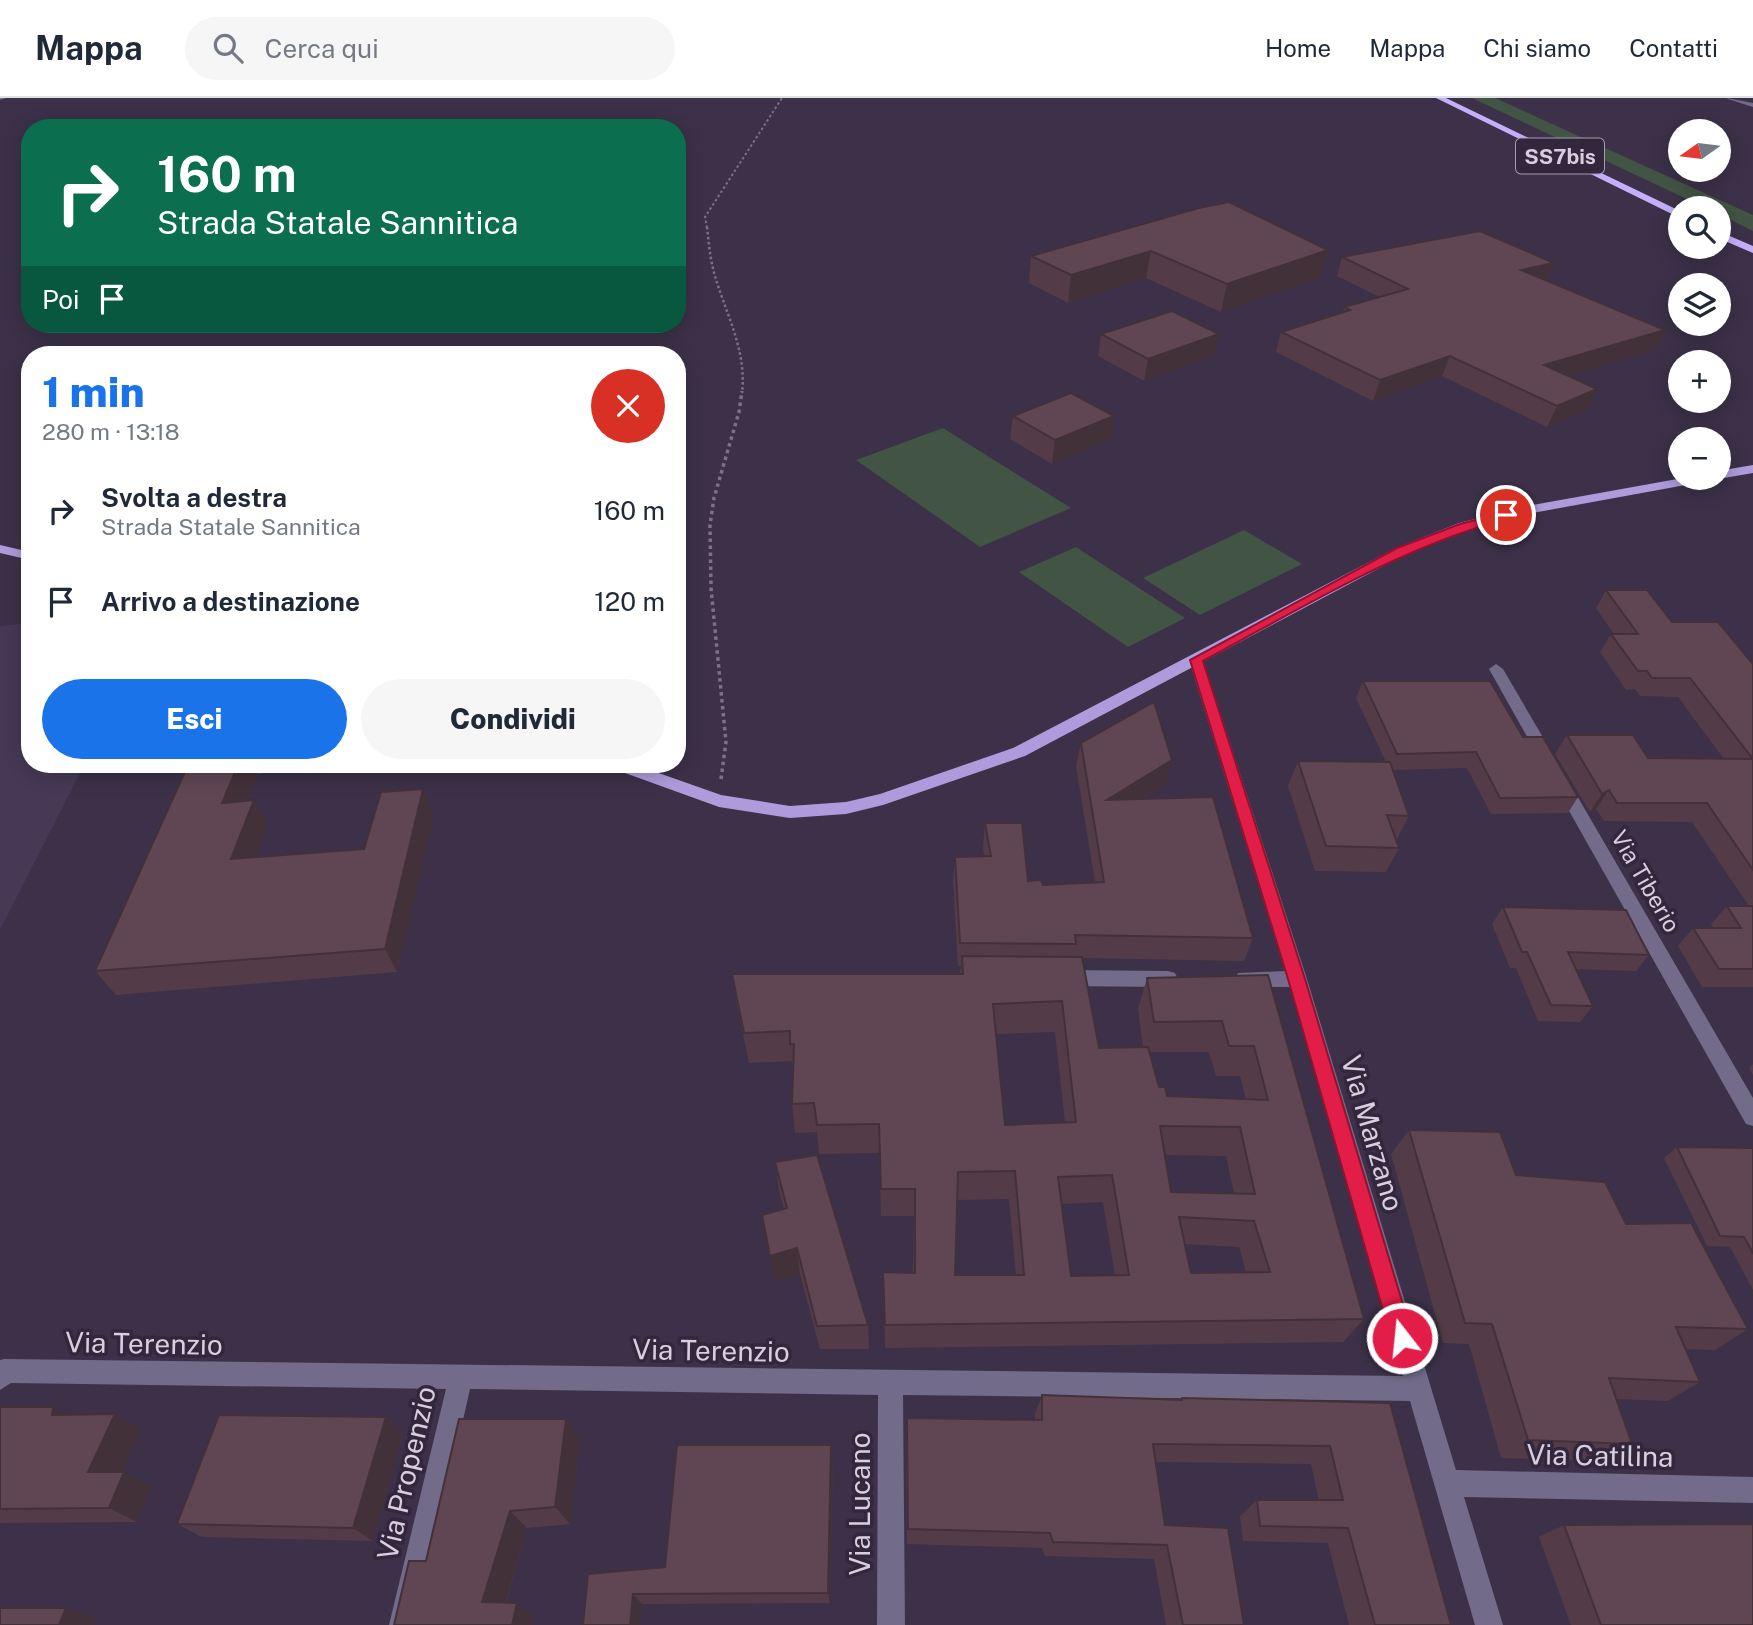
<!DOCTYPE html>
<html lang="it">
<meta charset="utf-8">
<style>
:root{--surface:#fff;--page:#f6f6f7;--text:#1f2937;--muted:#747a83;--line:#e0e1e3;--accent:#1a73e8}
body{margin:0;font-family:"Public Sans",sans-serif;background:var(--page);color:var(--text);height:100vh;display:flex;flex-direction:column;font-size:26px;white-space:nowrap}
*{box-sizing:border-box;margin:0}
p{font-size:23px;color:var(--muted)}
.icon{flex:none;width:38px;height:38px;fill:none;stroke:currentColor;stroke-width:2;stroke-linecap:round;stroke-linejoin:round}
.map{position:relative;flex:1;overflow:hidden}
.sheet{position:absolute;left:21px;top:248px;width:665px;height:427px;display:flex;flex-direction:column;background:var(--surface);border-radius:28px;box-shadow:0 4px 18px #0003}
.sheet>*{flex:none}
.hud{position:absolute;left:21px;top:21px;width:665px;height:214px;border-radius:28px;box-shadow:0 4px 18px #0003;background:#0b6e4f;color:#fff;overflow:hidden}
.needle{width:46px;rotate:256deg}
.fabs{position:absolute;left:1668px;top:21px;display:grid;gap:14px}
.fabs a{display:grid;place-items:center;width:63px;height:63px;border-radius:50%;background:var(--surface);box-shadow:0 4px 18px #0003;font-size:35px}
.pin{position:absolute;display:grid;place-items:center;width:60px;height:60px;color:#fff;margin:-30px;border:4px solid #fff;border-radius:50%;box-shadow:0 2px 7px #0007}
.me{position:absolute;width:77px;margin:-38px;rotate:344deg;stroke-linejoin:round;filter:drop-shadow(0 0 5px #0008)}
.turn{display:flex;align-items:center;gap:24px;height:147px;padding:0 21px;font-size:32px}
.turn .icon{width:91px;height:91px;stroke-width:2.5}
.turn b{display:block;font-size:49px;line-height:60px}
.then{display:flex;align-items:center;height:66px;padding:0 21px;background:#0003;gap:14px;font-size:26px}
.round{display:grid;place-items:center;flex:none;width:74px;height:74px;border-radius:37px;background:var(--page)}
.headline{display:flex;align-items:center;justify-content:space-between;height:119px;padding:0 21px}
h1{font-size:42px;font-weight:800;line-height:52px;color:var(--accent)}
.button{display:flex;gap:14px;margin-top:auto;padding:14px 21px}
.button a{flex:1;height:80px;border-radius:42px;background:var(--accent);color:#fff;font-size:28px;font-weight:800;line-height:80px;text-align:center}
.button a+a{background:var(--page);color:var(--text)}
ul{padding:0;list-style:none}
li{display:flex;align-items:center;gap:21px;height:91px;padding:0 21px}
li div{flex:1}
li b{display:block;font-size:26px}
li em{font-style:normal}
header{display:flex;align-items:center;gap:42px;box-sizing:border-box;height:98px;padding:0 35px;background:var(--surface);border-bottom:2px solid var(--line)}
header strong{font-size:33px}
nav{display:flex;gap:38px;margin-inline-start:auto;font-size:24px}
.search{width:490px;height:63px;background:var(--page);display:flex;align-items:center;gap:18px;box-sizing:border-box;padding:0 24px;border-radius:38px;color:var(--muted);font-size:26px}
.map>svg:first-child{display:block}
.built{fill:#463956}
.green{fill:#425443}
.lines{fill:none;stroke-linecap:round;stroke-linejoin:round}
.path-far2{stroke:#7b7286;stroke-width:2;stroke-dasharray:2.5 2.5;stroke-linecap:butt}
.path-far1{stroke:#7b7286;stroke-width:2.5;stroke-dasharray:2.5 2.5;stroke-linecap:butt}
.path{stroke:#7b7286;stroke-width:3.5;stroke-dasharray:3.5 3.5;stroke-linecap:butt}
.minor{fill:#726b89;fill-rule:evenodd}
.major{fill:#ac9cdb;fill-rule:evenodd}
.highway{fill:#c3b0fb;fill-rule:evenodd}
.wall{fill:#533c47;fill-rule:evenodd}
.shaded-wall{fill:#43313a}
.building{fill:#604653;stroke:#43313a;stroke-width:2;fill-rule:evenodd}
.route{fill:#e11d48;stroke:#92132f;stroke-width:2}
.labels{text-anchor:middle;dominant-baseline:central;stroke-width:7;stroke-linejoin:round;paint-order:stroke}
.shield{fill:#32273d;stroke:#a59dae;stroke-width:2}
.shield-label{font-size:21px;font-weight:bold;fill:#d6cfde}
.street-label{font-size:23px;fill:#d6cfde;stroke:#32273d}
.near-street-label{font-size:28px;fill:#d6cfde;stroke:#32273d}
</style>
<header>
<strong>Mappa</strong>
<div class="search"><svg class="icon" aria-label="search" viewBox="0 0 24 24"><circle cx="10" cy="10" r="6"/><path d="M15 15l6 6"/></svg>Cerca qui</div>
<nav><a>Home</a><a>Mappa</a><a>Chi siamo</a><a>Contatti</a></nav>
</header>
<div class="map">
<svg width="1753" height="1527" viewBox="0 0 1753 1527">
<rect width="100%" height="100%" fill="#3c3148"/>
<path class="built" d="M30 525V667H84L0 832V528Z"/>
<g class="green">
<path d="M1472 0H1495L1753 117V133L1719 116 1718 110H1706Z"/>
<path d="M943 330 1071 410 980 449 856 362Z"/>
<path d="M1244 432 1302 466 1200 517 1143 480Z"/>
<path d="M1076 449 1185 520 1128 549 1019 474Z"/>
</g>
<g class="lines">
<path class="path-far2" d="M707 130 705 119 782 0"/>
<path class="path-far1" d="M707 129C709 145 710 162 715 178 726 216 747 253 742 295"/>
<path class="path" d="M721 681 726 644 711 490 710 427 714 400 739 314 742 293"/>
<g class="minor">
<path d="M0 0H6L0 2Z"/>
<path d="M1727 0 1753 5V9L1728 1Z"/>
<path d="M1196 557 1203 562 1307 881 1456 1372 1753 1379V1405L1464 1399 1503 1527H1475L1410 1303 903 1297 905 1527H877L878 1297 470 1291 417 1527H389L446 1291 11 1285 0 1292V1262L4 1261 1403 1278 1290 889H1245L1238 887 1235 881 1238 875 1285 873 1189 562Z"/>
<path d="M1496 566 1503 571 1555 660 1553 664 1547 665 1539 660 1489 571Z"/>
<path d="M1563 682 1569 684 1753 1000V1028L1746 1026 1555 688Z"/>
<path d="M1063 872 1168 873 1175 875 1178 881 1175 887 1168 889 1063 888 1056 885 1053 880 1056 875Z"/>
</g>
<g class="major">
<path d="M1753 367V375L1718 381 1714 380H1718V373Z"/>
<path d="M1683 380H1708L1702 384 1527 416 1469 431 1406 456 1025 658 883 707 846 716 790 720 719 709 614 671 612 667H636L721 697 790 708 846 704 880 696 1013 650 1396 450 1459 425 1527 408Z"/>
<path d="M0 447 30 454V462L0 455Z"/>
</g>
<g class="highway">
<path d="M1436 0H1446L1680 113V120Z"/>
<path d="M1718 133 1753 148V155L1718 140Z"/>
</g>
</g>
<g class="wall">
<path d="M1199 110 1328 152 1320 179 1221 214 1146 180 1068 205 1029 185 1031 158Z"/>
<path d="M1342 159 1554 165 1547 183 1655 252 1568 278 1597 291 1587 312 1547 329 1442 278 1373 303 1276 254 1281 234 1343 214 1344 209 1380 199 1337 178Z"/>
<path d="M1101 236H1219L1214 258 1144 283 1098 258Z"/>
<path d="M1013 318 1111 341 1052 366 1010 341Z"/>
<path d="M1606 492 1753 566V889H1702L1678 848 1693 830H1713L1711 826 1727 808H1749L1692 724 1604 723 1596 711 1590 714 1555 656 1567 637 1648 660 1724 661 1678 599 1640 598 1635 591 1626 592 1600 554 1611 536H1614L1596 510Z"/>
<path d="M1363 583 1523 639 1578 699 1568 715 1491 716 1467 670 1392 672 1409 718 1396 743 1399 750 1386 774 1315 773 1288 688 1298 663 1386 664 1356 600Z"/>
<path d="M1081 645 1166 686 1142 701 1253 840 1244 863 1082 860 1099 950 1143 949 1138 911 1147 880 1268 877 1364 1221 1343 1244 885 1250 883 1174 913 1175 914 1118H881L879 1055 819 1056 817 1034 795 1035 792 1006 793 972 792 963 749 965 737 907 732 876H960L961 868H958L953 782 955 759 984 758 983 748 985 725 1028 783 1043 787 1095 784 1076 668ZM1055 934 1065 1024 1005 1027 996 936ZM1149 954H1209L1216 978H1240L1246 1001 1167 998 1159 989ZM1165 1057 1226 1058 1234 1095 1171 1094ZM1009 1101 1016 1177H955L957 1102ZM1103 1104 1115 1177 1071 1178 1062 1106ZM1185 1146 1239 1149 1246 1174 1191 1175Z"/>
<path d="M188 667H265L262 676H257L247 703 268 727 256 759 364 751 434 716 397 874 116 897 95 873Z"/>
<path d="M1503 809 1649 857 1636 873 1576 871 1593 908 1580 924 1538 923 1516 870H1510L1492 826Z"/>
<path d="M1753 966V977L1749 970Z"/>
<path d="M1409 1032 1626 1126 1748 1231 1715 1252 1685 1251 1700 1284 1668 1303 1616 1301 1632 1346 1602 1363 1501 1360 1469 1246 1443 1245 1391 1056Z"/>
<path d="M1677 1049 1753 1050V1192L1730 1149 1707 1148 1664 1060Z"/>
<path d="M775 1064 868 1227 869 1251H820L800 1176 775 1184 762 1117 784 1111 779 1092Z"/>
<path d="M1042 1297 1180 1302 1182 1300 1390 1305 1451 1527H1349L1328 1445 1243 1443 1240 1418 1257 1402H1319L1311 1366 1156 1364 1165 1427 1244 1527H1166L1154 1461 1045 1458 1042 1450 907 1446 906 1339 907 1320 1035 1322V1316Z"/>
<path d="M0 1309 67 1317 115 1316 141 1332 122 1374 151 1388 137 1424 0 1425Z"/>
<path d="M386 1319 403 1334 373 1443 202 1439 177 1426Z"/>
<path d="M566 1321 580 1342 570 1426 527 1430 506 1505 535 1519 533 1527H394L426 1463Z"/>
<path d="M833 1361 830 1505 642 1506 588 1476 665 1469Z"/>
<path d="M1564 1427 1753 1527H1571L1539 1439Z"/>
</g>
<g class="shaded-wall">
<path d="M1328 152 1320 179 1221 214 1227 186Z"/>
<path d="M1151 153 1146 180 1068 205 1071 177Z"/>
<path d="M1554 165 1546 184 1521 172Z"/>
<path d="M1665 232 1655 252 1535 288 1544 267Z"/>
<path d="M1219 236 1214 258 1144 283 1148 261Z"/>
<path d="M1450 258 1442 278 1373 303 1380 282Z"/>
<path d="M1597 291 1587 312 1547 329 1557 308Z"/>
<path d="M1114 318 1111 341 1052 366 1055 342Z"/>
<path d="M1172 662 1166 686 1102 725 1107 702Z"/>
<path d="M238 667H252L257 676 237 729 222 705Z"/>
<path d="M256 667H265L262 676Z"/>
<path d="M423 691 434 716 397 874 385 851Z"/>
<path d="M1609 692 1596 711 1590 714 1602 696Z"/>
<path d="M254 702 268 727 247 785 231 761Z"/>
<path d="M797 1150 800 1176 775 1184 770 1158Z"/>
<path d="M53 1309 82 1325 52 1317Z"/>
<path d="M115 1316 141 1332 116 1388 88 1374Z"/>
<path d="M386 1319 403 1334 373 1443 353 1430Z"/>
<path d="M566 1321 580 1342 570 1426 555 1409Z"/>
<path d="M831 1347 833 1361 830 1505 828 1495Z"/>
<path d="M124 1374 151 1388 137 1424 109 1410Z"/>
<path d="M510 1413 527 1430 502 1517 482 1504Z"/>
<path d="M633 1496 642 1506 640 1527H630Z"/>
<path d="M517 1505 535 1519 533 1527H512Z"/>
<path d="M66 1510 97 1521 94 1527H59Z"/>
</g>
<g class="building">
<path d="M1229 104 1328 152 1227 186 1151 153 1071 177 1031 158 1199 110Z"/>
<path d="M1480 133 1554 165 1521 172 1665 232 1544 267 1597 291 1557 308 1450 258 1380 282 1281 234 1350 212 1344 209 1408 191 1342 159Z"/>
<path d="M1172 213 1219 236 1148 261 1101 236Z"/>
<path d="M1071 295 1114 318 1055 342 1013 318Z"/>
<path d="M1606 492H1647L1672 524H1718L1753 566V661L1690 580H1652L1647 573H1638L1611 536H1638Z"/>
<path d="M1363 583H1490L1523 639H1543L1578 699 1500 700 1476 654 1397 656Z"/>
<path d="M1154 604 1172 662 1107 702 1213 699 1253 840 1075 837 1076 846 960 845 955 759 991 758 985 725H1022L1028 783 1041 782 1043 787 1104 784 1081 645Z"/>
<path d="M1567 637H1633L1648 660 1753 661V772L1707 705H1617L1609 692 1602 696Z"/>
<path d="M1298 663 1390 664 1409 718 1387 717 1399 750 1326 748Z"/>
<path d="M188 667H238L222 705 254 702 231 761 364 751 381 694 423 691 385 851 95 873Z"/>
<path d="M1727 808H1753V871H1719L1693 830H1741Z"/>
<path d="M1503 809 1626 812 1649 857 1568 854 1593 908 1551 907 1527 854H1522Z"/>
<path d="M962 858 1082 859 1099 950 1148 949 1159 989H1165L1167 998 1268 1002 1254 948H1229L1222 923 1154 924 1147 880 1268 877 1364 1221 885 1227 883 1174 915 1175V1091H881L879 1026 817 1027 814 1005 792 1006 794 946H790V933L744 935 732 876H963ZM1062 903 1076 1024 1005 1027 993 906ZM1160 1028 1240 1029 1255 1096 1171 1094ZM1015 1073 1024 1177H955L958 1074ZM1112 1077 1129 1177 1071 1178 1058 1079ZM1179 1119 1254 1123 1270 1174 1191 1175Z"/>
<path d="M1409 1032 1500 1034 1516 1077 1605 1084 1626 1126 1691 1125 1748 1231 1676 1229 1700 1284 1609 1280 1632 1346 1528 1342 1492 1226 1465 1225Z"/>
<path d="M1677 1049 1753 1050V1155L1744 1139 1720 1138Z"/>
<path d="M817 1057 868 1227 817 1228 797 1150 770 1158 762 1117 787 1110 775 1064Z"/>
<path d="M1042 1297 1182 1302V1300L1390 1305 1451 1527H1375L1348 1430 1260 1428 1257 1402H1343L1330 1348 1153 1346 1165 1427 1228 1430 1244 1527H1183L1167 1447 1053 1444 1050 1435 908 1431 907 1320 1042 1322Z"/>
<path d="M0 1309H53L52 1317 115 1316 88 1374H124L109 1410 0 1411Z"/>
<path d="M219 1317 386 1319 353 1430 177 1426Z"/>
<path d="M459 1321H566L555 1409 510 1413 482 1504 517 1505 512 1527H394L409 1463H426Z"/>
<path d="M677 1347H831L828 1495 633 1496 630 1527H583L588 1476 665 1469Z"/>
<path d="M1753 1426V1527H1601L1564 1427Z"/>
<path d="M0 1510H66L59 1527H0Z"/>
</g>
<path class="route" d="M1506 414 1510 415V420C1400 449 1304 509 1203 563L1305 881 1413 1240 1410 1247 1402 1251 1394 1247 1391 1240 1288 881 1190 562 1397 450 1460 426Z"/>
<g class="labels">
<rect class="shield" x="1516" y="40.5" width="88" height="35" rx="5"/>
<g class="shield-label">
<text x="1560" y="58">SS7bis</text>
</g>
<g class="street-label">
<text transform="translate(1646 783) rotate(60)">Via Tiberio</text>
</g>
<g class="near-street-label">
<text transform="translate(1373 1035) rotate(74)">Via Marzano</text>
<text transform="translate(144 1245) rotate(1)">Via Terenzio</text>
<text transform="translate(711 1252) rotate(1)">Via Terenzio</text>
<text transform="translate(1600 1357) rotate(1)">Via Catilina</text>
<text transform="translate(406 1375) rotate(-77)">Via Propenzio</text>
<text transform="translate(859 1406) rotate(-90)">Via Lucano</text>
</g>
</g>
</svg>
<div class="fabs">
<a><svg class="needle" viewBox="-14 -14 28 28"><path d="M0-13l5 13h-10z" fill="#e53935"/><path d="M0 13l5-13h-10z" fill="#747a83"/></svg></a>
<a><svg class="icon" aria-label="search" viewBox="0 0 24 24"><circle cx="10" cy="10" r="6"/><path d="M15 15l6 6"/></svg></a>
<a><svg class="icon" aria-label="layers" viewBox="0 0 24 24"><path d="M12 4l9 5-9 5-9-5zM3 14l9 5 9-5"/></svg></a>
<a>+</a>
<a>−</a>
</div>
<div class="pin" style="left:1506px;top:417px;background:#d93025"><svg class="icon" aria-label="arrive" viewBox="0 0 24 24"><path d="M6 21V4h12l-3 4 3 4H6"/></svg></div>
<svg class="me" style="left:1402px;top:1240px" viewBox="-20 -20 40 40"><circle r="17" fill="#e11d48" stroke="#fff" stroke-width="3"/><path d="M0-11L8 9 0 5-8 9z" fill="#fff"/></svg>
<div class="hud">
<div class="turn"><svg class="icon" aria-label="right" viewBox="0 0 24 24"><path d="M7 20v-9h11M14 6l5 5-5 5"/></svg><div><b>160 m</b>Strada Statale Sannitica</div></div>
<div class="then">Poi<svg class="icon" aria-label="arrive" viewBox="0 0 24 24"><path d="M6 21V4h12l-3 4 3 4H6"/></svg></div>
</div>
<section class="sheet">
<div class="headline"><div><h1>1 min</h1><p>280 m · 13:18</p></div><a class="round" style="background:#d93025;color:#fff"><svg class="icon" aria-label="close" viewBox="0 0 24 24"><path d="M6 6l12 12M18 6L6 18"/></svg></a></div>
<ul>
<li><svg class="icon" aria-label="right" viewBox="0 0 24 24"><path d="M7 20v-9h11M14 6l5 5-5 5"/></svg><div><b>Svolta a destra</b><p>Strada Statale Sannitica</p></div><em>160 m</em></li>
<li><svg class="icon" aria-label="arrive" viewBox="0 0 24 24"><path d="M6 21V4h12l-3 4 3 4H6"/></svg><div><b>Arrivo a destinazione</b></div><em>120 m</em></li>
</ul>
<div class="button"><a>Esci</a><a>Condividi</a></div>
</section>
</div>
